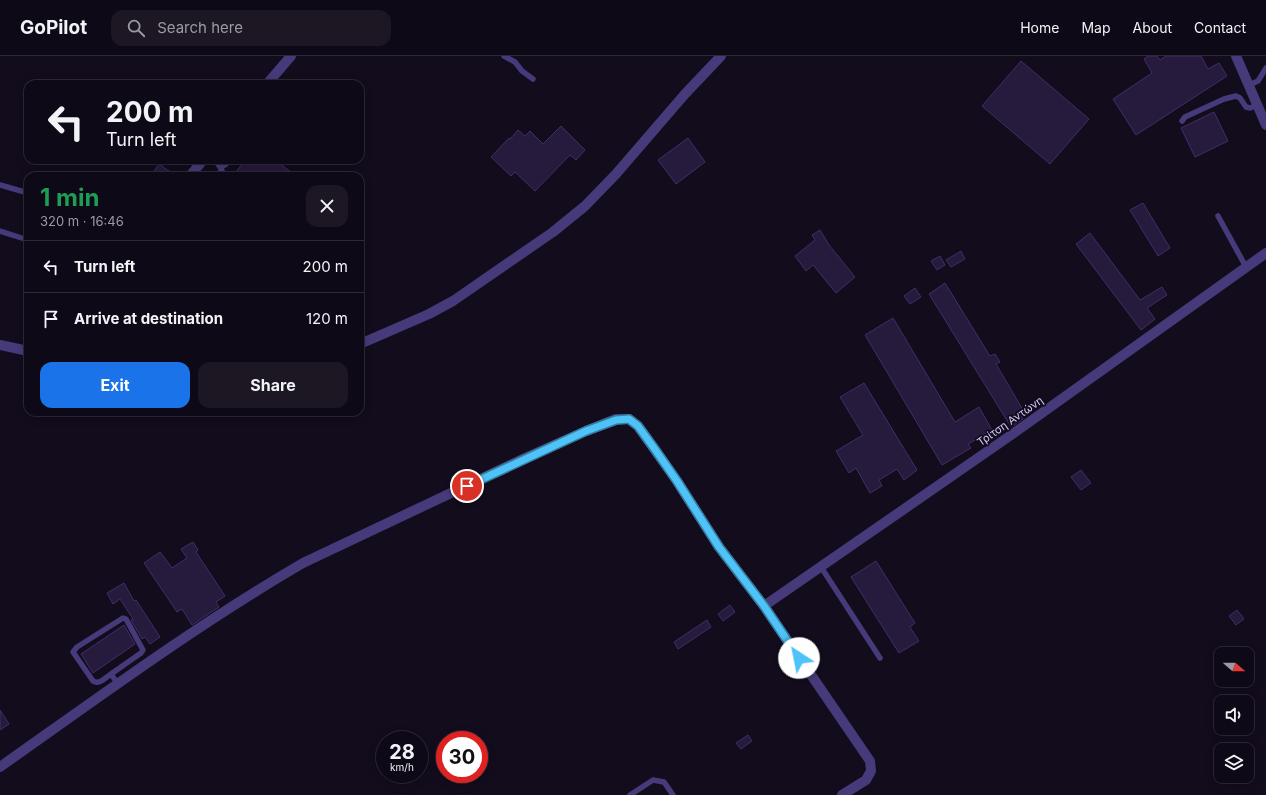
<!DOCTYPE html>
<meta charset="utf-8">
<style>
:root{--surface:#0e0916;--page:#1c1723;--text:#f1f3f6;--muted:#9b9aa1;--line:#2e2a35;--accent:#1a73e8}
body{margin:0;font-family:Inter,sans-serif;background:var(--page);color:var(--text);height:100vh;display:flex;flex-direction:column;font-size:15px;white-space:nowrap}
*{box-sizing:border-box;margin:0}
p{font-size:13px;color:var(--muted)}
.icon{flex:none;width:22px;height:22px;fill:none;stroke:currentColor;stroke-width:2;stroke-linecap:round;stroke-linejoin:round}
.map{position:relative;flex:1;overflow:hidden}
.panel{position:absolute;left:24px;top:116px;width:340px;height:244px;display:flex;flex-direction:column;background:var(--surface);border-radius:12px;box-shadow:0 2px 10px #0003,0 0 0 1px var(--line)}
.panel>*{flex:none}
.top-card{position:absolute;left:24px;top:24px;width:340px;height:84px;border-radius:12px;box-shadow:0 2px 10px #0003,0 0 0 1px var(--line);background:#0e0916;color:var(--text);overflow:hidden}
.needle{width:26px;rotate:110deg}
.tools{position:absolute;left:1214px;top:591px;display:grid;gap:8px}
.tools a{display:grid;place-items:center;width:40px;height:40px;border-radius:8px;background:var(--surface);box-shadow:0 2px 10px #0003,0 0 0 1px var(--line);font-size:20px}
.speed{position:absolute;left:376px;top:675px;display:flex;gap:8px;font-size:20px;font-weight:700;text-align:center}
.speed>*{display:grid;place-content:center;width:52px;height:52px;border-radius:50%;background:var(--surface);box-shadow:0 2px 10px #0003,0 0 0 1px var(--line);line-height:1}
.speed small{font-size:10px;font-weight:400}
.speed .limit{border:6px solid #d22;background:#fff;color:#111}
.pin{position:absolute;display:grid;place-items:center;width:34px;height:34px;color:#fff;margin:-17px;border:2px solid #fff;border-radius:50%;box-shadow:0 1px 4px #0007}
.me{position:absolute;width:44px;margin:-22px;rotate:326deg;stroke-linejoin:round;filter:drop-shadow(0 0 3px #0008)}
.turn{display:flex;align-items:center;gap:14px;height:84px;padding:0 16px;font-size:18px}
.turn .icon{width:52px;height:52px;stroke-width:2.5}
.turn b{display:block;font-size:28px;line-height:34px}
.round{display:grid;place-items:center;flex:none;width:42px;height:42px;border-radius:12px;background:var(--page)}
.headline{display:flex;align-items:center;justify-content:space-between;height:68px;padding:0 16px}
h1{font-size:24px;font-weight:700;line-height:30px;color:#1e9e55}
.button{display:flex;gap:8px;margin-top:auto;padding:8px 16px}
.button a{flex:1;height:46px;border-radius:12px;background:var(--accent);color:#fff;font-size:16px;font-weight:700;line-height:46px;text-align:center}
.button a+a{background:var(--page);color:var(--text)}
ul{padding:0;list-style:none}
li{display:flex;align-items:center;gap:12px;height:52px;padding:0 16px;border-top:1px solid var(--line)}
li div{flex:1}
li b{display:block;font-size:15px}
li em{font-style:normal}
header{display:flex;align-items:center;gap:24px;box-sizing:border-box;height:56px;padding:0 20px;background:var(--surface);border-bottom:1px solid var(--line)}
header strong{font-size:19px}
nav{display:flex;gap:22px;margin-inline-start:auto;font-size:14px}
.search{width:280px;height:36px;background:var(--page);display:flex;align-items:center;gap:10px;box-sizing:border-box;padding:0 14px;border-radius:12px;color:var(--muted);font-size:15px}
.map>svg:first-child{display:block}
.building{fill:#261a3d;stroke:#422d68}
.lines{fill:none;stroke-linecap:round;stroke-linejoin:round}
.service{stroke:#463a7a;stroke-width:5.5}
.minor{stroke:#463a7a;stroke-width:10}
.route-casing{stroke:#337fa1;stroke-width:10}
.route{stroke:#4fc3f7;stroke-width:7}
.labels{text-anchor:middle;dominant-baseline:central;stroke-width:3.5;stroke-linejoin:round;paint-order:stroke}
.street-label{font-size:11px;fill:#d8cbfd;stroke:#120c1d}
</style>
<header>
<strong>GoPilot</strong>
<div class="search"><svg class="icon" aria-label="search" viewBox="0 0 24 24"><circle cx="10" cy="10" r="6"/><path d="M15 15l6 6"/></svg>Search here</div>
<nav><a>Home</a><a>Map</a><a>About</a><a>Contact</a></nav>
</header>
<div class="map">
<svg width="1266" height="739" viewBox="0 0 1266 739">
<rect width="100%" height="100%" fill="#120c1d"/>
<g class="building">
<path d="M1148 0H1157L1160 4 1166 0H1201L1208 13 1219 7 1227 20 1136 79 1113 43 1152 17 1144 3Z"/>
<path d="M1021 5 1089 63 1050 108 982 50Z"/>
<path d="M1214 56 1228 85 1195 101 1181 72Z"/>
<path d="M561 70 585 94 576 104 570 99 535 135 515 116 511 120 491 101 509 82 510 83 518 74 525 80 530 75 543 88Z"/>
<path d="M688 82 705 106 676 128 658 104Z"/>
<path d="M245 104H275L296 120H233Z"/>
<path d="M159 108 176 120H151Z"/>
<path d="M1143 147 1170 192 1158 200 1130 154Z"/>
<path d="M820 174 829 189 855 221 836 237 813 209 806 215 795 200 815 184 812 179Z"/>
<path d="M1090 177 1140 244 1162 231 1167 239 1147 252 1155 263 1141 274 1076 188Z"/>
<path d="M961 195 965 203 951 211 946 204Z"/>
<path d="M940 200 945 209 937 214 931 205Z"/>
<path d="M945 227 990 300 995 298 1000 306 996 308 1023 354 1019 357 1023 363 1011 371 929 238Z"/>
<path d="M915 232 921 241 910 248 904 240Z"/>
<path d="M893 262 955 366 979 351 992 374 968 388 971 392 942 409 865 279Z"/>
<path d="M864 327 917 414 904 424 897 413 879 424 882 430 870 437 856 412 849 417 836 395 863 379 840 341Z"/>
<path d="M1081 414 1091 427 1081 434 1071 421Z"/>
<path d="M193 486 198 494 196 496 225 540 216 546 219 551 192 569 182 553 177 556 144 507 160 496 172 512 187 502 181 493Z"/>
<path d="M876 505 915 567 910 571 919 585 899 597 851 521Z"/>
<path d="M124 527 134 545 136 544 160 581 150 588 145 581 142 583 131 564 133 563 120 543 113 548 107 537Z"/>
<path d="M730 549 735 556 723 565 718 558Z"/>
<path d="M1237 554 1244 563 1236 569 1229 560Z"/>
<path d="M707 564 711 571 678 593 674 586Z"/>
<path d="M124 569 135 588 93 617 81 598Z"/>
<path d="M0 654 9 668 0 674Z"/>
<path d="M748 679 752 685 741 693 736 687Z"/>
</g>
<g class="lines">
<g class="service">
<path d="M504 0 515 6 522 15 533 23"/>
<path d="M1249 29 1258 25 1266 12"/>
<path d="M1182 65 1185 61 1224 43 1236 40 1240 42 1246 51 1250 52 1257 49"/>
<path d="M215 104 222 114 217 120"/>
<path d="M220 110 225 109 231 104"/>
<path d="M0 129 28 137"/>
<path d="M1218 160 1246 211"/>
<path d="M0 175 28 184"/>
<path d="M821 511 880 602"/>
<path d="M111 618 141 597 143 594 126 563 123 562 77 591 73 596 93 625C99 629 105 622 111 618L118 628"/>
<path d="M630 739 653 724 664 726 673 739"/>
</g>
<g class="minor">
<path d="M1236 0 1266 69"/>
<path d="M267 28 291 0"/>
<path d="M190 120 203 104"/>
<path d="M360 288 429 258 453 245 553 176 585 150 616 118 685 38 721 0"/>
<path d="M0 289 28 295"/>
<path d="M764 550 1014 377 1266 197"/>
<path d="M0 711C99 641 198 568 303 507L525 402 586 375 616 363H629L638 370 677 425 719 491 764 550 870 705 871 715 866 724 842 739"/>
</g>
</g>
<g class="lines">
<defs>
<path id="route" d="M467 430 586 375 616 364 629 363 638 370 654 392 677 425 719 491 764 550 799 602"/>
</defs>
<use href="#route" class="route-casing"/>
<use href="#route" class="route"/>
</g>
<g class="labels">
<g class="street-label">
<text transform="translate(1010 365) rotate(-35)">Τρίτση Αντώνη</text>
</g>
</g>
</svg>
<div class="tools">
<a><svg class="needle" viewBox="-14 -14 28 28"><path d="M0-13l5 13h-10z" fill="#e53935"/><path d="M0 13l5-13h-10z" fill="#9b9aa1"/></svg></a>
<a><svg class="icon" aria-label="sound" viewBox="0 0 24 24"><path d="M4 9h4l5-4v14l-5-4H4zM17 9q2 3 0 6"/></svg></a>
<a><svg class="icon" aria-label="layers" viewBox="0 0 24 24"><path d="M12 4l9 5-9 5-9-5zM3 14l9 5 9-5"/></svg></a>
</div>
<div class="speed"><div>28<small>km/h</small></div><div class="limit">30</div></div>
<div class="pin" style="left:467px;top:430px;background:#d93025"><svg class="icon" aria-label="arrive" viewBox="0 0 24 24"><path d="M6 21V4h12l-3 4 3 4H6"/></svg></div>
<svg class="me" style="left:799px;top:602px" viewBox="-20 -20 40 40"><circle r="19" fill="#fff"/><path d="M0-13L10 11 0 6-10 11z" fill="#4fc3f7"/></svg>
<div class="top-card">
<div class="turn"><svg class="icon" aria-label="left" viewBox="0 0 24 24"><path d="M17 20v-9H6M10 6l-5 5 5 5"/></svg><div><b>200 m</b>Turn left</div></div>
</div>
<section class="panel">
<div class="headline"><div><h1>1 min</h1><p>320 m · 16:46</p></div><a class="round"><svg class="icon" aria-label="close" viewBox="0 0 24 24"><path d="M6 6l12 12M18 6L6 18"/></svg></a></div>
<ul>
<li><svg class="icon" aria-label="left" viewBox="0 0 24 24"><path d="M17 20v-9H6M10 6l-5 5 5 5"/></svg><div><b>Turn left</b></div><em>200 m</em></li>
<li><svg class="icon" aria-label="arrive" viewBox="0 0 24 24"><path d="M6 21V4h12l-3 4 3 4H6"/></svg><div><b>Arrive at destination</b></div><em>120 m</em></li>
</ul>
<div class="button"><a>Exit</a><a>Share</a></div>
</section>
</div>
